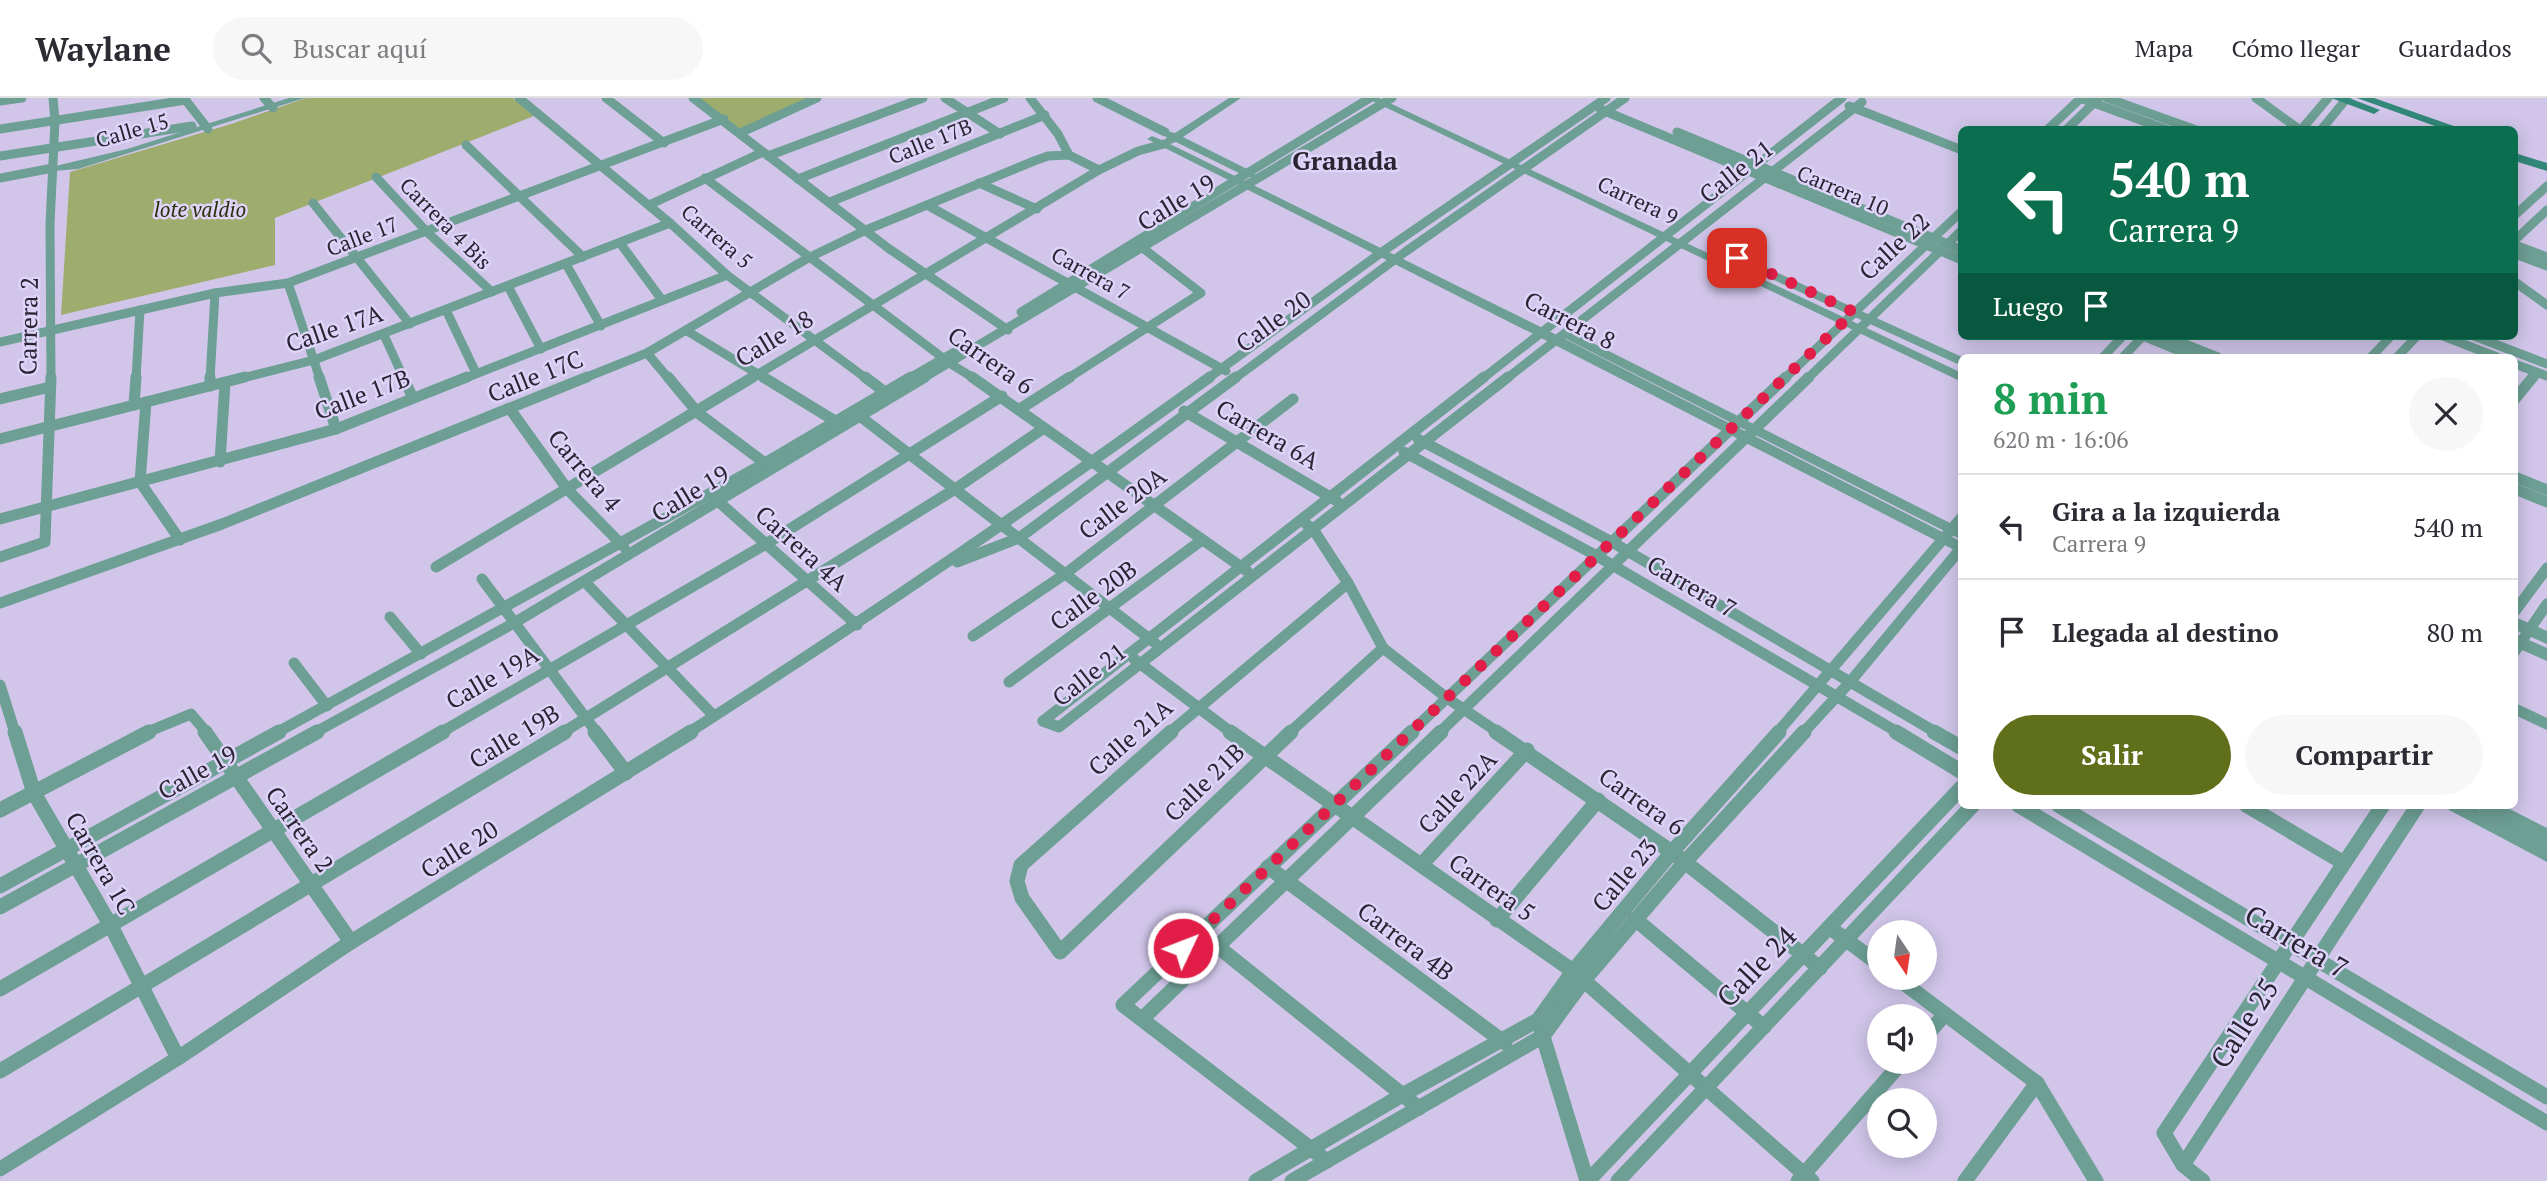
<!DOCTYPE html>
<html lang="es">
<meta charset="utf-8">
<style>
:root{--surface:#fff;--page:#f7f7f7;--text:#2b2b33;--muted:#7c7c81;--line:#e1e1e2;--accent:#5f6f1a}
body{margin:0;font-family:"PT Serif",serif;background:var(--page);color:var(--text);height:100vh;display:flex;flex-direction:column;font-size:26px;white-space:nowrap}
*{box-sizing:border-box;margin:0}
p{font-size:23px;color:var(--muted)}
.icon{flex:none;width:38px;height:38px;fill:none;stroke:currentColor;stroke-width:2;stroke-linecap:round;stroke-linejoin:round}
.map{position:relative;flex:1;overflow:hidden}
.drawer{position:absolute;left:1958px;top:256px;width:560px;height:455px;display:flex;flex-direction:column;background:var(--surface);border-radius:10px;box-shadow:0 4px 18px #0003}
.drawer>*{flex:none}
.guide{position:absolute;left:1958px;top:28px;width:560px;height:214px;border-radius:10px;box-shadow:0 4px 18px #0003;background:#0b6e4f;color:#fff;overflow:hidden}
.needle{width:46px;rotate:167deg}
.controls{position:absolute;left:1867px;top:822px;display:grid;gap:14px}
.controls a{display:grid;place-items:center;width:70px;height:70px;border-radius:50%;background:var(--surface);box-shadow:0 4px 18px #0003;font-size:35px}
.pin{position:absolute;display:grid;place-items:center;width:60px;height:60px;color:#fff;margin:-30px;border-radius:14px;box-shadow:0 4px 10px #0006}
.me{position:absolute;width:77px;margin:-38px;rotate:47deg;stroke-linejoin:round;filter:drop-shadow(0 0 5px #0008)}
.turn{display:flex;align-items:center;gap:24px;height:147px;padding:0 35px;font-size:32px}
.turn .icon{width:91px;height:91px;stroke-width:2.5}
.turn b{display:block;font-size:49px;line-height:60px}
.then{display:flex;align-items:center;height:66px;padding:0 35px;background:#0003;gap:14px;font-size:26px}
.round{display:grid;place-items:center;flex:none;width:74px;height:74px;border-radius:37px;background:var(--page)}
.overview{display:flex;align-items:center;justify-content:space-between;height:119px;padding:0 35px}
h1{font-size:42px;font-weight:700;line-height:52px;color:#1e9e55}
.cta{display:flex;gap:14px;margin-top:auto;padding:14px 35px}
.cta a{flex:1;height:80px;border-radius:42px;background:var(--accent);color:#fff;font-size:28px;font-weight:700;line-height:80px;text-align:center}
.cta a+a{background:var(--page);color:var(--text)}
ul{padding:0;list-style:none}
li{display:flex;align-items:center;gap:21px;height:105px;padding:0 35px;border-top:2px solid var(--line)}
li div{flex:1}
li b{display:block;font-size:26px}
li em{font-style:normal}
header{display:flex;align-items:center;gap:42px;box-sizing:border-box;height:98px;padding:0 35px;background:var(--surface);border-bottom:2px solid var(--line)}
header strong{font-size:33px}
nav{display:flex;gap:38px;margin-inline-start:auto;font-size:24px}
.search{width:490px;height:63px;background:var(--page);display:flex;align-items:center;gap:18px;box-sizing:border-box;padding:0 24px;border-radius:38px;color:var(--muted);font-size:26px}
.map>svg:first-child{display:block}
.green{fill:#9ead6e}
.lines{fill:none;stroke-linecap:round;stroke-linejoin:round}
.minor-far2{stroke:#6d9f94;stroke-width:9}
.minor-far1{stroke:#6d9f94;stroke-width:11}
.minor{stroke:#6d9f94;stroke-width:15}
.tertiary{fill:#6d9f94;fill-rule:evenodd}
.secondary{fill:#328879;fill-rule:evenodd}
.route{stroke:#e11d48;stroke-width:12;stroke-dasharray:0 21.6}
.labels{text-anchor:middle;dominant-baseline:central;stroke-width:5;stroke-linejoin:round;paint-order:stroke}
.far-street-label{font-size:21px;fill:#292432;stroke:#ded3f8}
.far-park-label{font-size:21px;font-style:italic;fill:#2a3108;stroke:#ded3f8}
.street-label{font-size:24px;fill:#292432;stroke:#ded3f8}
.far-district-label{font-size:26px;font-weight:bold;fill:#292432;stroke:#ded3f8}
.near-street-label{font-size:28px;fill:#292432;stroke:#ded3f8}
</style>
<header>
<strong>Waylane</strong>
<div class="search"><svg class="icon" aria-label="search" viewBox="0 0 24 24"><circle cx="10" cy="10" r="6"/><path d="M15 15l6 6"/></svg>Buscar aquí</div>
<nav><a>Mapa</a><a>Cómo llegar</a><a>Guardados</a></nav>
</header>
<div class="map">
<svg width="2547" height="1083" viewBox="0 0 2547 1083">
<rect width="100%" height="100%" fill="#d1c6ea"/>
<g class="green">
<path d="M306 0H513L534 18 275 120V167L61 217 70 74 231 26Z"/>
<path d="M694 0H815L740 35Z"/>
</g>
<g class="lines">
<g class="minor-far2">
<path d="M184 0 208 31"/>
<path d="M264 0 273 10"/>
<path d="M519 0 670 125 727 177 867 281"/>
<path d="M606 0 664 45"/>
<path d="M693 0 888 150 1008 232"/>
<path d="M945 0 1000 36"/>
<path d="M1030 0 1058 36 1069 57 1099 72"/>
<path d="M1097 0 1165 34"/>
<path d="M2080 0 2168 32"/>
<path d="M2107 0 2196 32"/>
<path d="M2256 0 2300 32"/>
<path d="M0 3 22 0"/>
<path d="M1849 8 1962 52"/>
<path d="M1600 11 1962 162"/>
<path d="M0 31 186 2"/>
<path d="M2047 32 2081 0"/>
<path d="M2066 32 2099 0"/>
<path d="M2301 32 2328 0"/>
<path d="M2321 32 2347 0"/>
<path d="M1677 34 1962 152"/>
<path d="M740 35 817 0"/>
<path d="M466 47 583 159"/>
<path d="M0 58 192 28"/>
<path d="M768 58 923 0"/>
<path d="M376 79 427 134 492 194"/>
<path d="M0 80 53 70"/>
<path d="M705 80 951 266 975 281"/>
<path d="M798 81 1004 0"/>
<path d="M979 85 1037 111"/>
<path d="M830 104 1045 17"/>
<path d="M313 105 410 226"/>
<path d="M649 107 763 54"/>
<path d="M927 107 1226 273"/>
<path d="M2515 117 2547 88"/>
<path d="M2515 142 2547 112"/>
<path d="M620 145 662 202"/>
<path d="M2515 147 2547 159"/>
<path d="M2515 156 2547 168"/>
<path d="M566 166 601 228"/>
<path d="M2515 184 2547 207"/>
<path d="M288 185 320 281"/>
<path d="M508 188 541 251"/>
<path d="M446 212 476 275"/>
<path d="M1021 214 1370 0"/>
<path d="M687 233 766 281"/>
<path d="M384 237 404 281"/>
<path d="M2143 238 2194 259"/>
<path d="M2165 238 2218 259"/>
<path d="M2443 238 2497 259"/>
<path d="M2474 238 2547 266"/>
<path d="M0 244 215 195 288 185 724 21"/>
<path d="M647 255 669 281"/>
<path d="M2103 259 2123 238"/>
<path d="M2123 259 2143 238"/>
<path d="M2371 259 2391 238"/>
<path d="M2397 259 2417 238"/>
<path d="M2515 266 2547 278"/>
<path d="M51 281 50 126 55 23 53 0"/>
<path d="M136 281 140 212"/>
<path d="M210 281 215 195"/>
<path d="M239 281 314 262 670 125"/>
<path d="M463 281 727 177"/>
<path d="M582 281 647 255 808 160 866 132 1034 63 1048 58 1069 57"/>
<path d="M750 281 1099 72 1138 53 1164 46"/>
<path d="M908 281 958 252"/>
<path d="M922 281 1392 0"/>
<path d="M1067 281 1201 195 1144 151"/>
<path d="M1207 281 1382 154 1606 0"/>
<path d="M1234 281 1405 154 1625 0"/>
<path d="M1482 281 1842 0"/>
<path d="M1506 281 1862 4"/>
<path d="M1784 281 1962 113"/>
<path d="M1807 281 1962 132"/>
<path d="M2532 281 2537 275"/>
</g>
<g class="minor-far1">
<path d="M319 279 336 331"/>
<path d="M403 279 413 300"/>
<path d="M668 279 698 315 765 365"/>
<path d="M763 279 835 323"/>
<path d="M865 279 890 298"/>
<path d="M972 279 1247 473"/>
<path d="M210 288V279"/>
<path d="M0 301 50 289"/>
<path d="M2515 301 2533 279"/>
<path d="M146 304 140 384 180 442"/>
<path d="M134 307 136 279"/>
<path d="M510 311 568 392 624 449"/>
<path d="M1020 311 1070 279"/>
<path d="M1184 313 1337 403"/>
<path d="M861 319 1155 545"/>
<path d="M0 341 245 279"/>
<path d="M1418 341 1612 444 1937 635"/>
<path d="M1404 354 1597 458 1899 635"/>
<path d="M220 364 225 285"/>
<path d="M2515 379 2547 392"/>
<path d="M2515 391 2547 404"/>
<path d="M719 404 857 527"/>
<path d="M0 421 336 331 467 279"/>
<path d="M1306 426 1313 431 1348 485 1383 550 1447 600 1499 635"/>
<path d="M0 459 45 444 51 279"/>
<path d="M957 464 1019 440 1236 279"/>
<path d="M436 469 753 279"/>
<path d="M482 481 597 635"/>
<path d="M585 484 713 617"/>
<path d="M0 505 222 426 587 279"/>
<path d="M2515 513 2547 470"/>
<path d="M390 519 421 556"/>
<path d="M973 538 1065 476 1293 301"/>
<path d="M2515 553 2547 506"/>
<path d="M1134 561 1232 635"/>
<path d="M294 565 327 608"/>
<path d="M1009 584 1202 442"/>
<path d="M0 587 15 635"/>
<path d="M2515 611 2547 626"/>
<path d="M1043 623 1059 629 1508 279"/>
<path d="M1043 623 1484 279"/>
<path d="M145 635 191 616 207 635"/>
<path d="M276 635 765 365 911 279"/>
<path d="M314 635 514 525 925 279"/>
<path d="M440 635 766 446 1002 298"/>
<path d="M562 635 955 391 1044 330"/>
<path d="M688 635C865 522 1039 403 1210 279"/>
<path d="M1169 635 1348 485"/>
<path d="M1289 635 1383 550"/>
<path d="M1410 635 1786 279"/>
<path d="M1439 635 1809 279"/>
<path d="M1777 635 1962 419"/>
<path d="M1803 635 1850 584 1962 449"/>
</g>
<g class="minor">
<path d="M15 634 34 695 111 828 178 960"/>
<path d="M205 634 351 844"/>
<path d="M595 634 626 675"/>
<path d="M1171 634 1021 767 1017 783 1022 800 1060 854 1291 634"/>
<path d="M1230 634 1573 873 1812 1083"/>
<path d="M1496 634 1672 754 1820 870"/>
<path d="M1896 634 1962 674"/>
<path d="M1934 634 1962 650"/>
<path d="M2018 707 2547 1025"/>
<path d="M2058 707 2547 999"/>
<path d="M2246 707 2344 765"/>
<path d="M0 712 149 634"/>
<path d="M1421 767 1527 652"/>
<path d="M1268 769 1505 945"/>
<path d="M0 788 279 634"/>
<path d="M0 809 317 634"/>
<path d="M1635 821 1764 929"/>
<path d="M1497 822 1598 702"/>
<path d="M1829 829 1880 867"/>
<path d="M1217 848 1419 1010"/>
<path d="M1897 880 2037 985 2096 1083"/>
<path d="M0 891 443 634"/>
<path d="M1142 921 1441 634"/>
<path d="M1541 932 1587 1083"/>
<path d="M1925 939 1945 916"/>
<path d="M0 973 565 634"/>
<path d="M1327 1063 1123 907 1412 634"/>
<path d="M2183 1067 2418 707"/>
<path d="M0 1071 178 960 351 844 691 634"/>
<path d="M1256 1083 1404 996 1538 922 1573 873 1672 754 1779 634"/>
<path d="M1292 1083 1543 938 1584 882 1685 764 1804 634"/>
<path d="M1588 1083 1962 689"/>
<path d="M1618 1083 1973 707"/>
<path d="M1798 1083 1902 964"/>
<path d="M1965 1083 2037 985"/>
<path d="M2203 1083 2183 1067 2164 1035 2383 707"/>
</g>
<g class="tertiary">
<path d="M289 0H305L78 71 53 73 47 70 127 51Z"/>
<path d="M1229 0H1241L1183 39 1255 75V79H1247L1176 44 1170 46 1561 239 1962 444V456L1551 245 1147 41 1152 38 1164 43 1167 39 1161 36V32L1175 35Z"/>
<path d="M1366 0H1379L1962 275V284Z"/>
<path d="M1745 160 1962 259V268L1741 167V161Z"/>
<path d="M1571 234 1962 431V442L1566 241V235Z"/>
<path d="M2515 519 2547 533V546L2515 532Z"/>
<path d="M2515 536 2547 550V563L2515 549Z"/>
<path d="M2446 707H2471L2480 712 2477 707H2502L2547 730V747L2543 745 2547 747V764L2449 712Z"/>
</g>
<g class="secondary">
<path d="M2331 0H2349L2380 12 2374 16Z"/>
<path d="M2357 0H2374L2465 32H2446Z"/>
<path d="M2515 55 2547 65V73L2515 63Z"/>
</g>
</g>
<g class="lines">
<path class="route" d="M1183 850 1854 214 1737 160"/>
</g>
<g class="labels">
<g class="far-street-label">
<text transform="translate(132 32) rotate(-16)">Calle 15</text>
<text transform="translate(930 43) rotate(-22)">Calle 17B</text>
<text transform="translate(1843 92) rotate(23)">Carrera 10</text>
<text transform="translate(1638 102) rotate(25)">Carrera 9</text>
<text transform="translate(446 125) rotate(45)">Carrera 4 Bis</text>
<text transform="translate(362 138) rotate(-21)">Calle 17</text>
<text transform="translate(717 138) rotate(41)">Carrera 5</text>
<text transform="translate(1091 175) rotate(29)">Carrera 7</text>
</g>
<g class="far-park-label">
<text x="200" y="111">lote valdio</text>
</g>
<g class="street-label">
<text transform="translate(1736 73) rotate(-38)">Calle 21</text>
<text transform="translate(1176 104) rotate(-31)">Calle 19</text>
<text transform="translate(1894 148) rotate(-43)">Calle 22</text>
<text transform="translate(1570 222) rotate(27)">Carrera 8</text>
<text transform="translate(1273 223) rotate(-36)">Calle 20</text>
<text transform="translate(28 228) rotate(-89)">Carrera 2</text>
<text transform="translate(334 230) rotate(-19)">Calle 17A</text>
<text transform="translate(774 240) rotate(-31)">Calle 18</text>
<text transform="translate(991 262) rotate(35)">Carrera 6</text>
<text transform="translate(535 278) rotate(-22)">Calle 17C</text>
<text transform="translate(362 296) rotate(-21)">Calle 17B</text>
<text transform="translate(1268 336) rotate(30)">Carrera 6A</text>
<text transform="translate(585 372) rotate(50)">Carrera 4</text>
<text transform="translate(690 395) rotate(-31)">Calle 19</text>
<text transform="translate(1122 405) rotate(-37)">Calle 20A</text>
<text transform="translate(802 450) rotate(42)">Carrera 4A</text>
<text transform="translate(1692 488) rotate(30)">Carrera 7</text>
<text transform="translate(1093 497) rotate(-36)">Calle 20B</text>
<text transform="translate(1089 576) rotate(-38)">Calle 21</text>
<text transform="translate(492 579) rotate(-30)">Calle 19A</text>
<text transform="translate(514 638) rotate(-31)">Calle 19B</text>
<text transform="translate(1130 639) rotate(-41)">Calle 21A</text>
<text transform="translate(197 674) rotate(-29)">Calle 19</text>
<text transform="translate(1204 684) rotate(-44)">Calle 21B</text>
<text transform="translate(1457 694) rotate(-47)">Calle 22A</text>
<text transform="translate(1642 703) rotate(35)">Carrera 6</text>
<text transform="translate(300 731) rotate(55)">Carrera 2</text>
<text transform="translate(459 751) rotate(-32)">Calle 20</text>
<text transform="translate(101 765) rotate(60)">Carrera 1C</text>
<text transform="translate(1624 777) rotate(-50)">Calle 23</text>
<text transform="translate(1492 789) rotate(35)">Carrera 5</text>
<text transform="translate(1406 843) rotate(37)">Carrera 4B</text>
</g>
<g class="far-district-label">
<text x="1345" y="62">Granada</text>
</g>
<g class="near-street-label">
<text transform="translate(2297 843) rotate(31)">Carrera 7</text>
<text transform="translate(1756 868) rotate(-46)">Calle 24</text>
<text transform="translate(2244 925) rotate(-57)">Calle 25</text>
</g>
</g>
</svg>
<div class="controls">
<a><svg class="needle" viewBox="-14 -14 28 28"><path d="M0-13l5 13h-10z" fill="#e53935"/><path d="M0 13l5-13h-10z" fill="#7c7c81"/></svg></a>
<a><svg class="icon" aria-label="sound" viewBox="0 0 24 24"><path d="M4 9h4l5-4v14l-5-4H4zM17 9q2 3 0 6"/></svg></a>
<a><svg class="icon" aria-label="search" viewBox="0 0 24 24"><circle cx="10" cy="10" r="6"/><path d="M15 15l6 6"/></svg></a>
</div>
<div class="pin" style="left:1737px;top:160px;background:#d93025"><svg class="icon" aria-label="arrive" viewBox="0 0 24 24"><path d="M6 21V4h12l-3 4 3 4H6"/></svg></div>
<svg class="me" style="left:1183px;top:850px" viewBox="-20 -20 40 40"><circle r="17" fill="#e11d48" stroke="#fff" stroke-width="3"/><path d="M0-11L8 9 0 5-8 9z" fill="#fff"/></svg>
<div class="guide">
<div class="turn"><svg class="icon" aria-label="left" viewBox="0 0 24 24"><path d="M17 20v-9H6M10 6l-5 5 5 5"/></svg><div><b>540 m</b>Carrera 9</div></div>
<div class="then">Luego<svg class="icon" aria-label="arrive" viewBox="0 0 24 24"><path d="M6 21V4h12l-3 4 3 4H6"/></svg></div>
</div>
<section class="drawer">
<div class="overview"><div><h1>8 min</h1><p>620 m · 16:06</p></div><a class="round"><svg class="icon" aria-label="close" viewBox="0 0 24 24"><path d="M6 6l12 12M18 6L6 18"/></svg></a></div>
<ul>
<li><svg class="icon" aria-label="left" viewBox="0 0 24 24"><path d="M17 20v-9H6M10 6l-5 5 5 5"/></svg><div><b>Gira a la izquierda</b><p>Carrera 9</p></div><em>540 m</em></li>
<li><svg class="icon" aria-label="arrive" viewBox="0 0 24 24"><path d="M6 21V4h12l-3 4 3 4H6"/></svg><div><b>Llegada al destino</b></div><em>80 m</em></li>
</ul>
<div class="cta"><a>Salir</a><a>Compartir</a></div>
</section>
</div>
